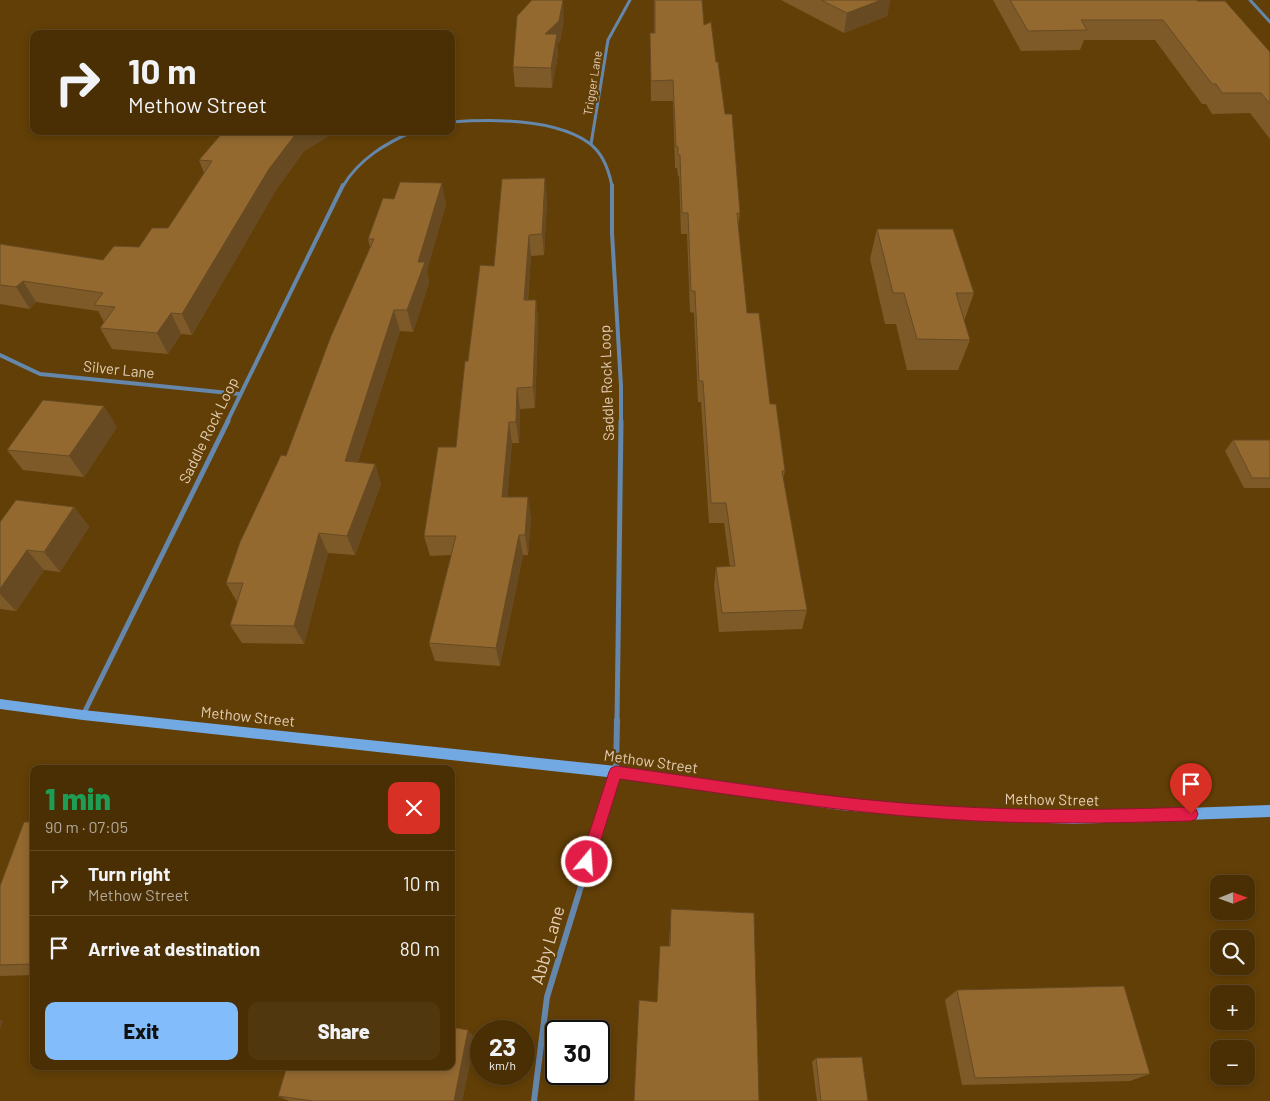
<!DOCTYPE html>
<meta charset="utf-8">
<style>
:root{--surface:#4a2f04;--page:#51370e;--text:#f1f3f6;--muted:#b2a99a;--line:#614a26;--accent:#83bcfa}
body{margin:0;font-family:Barlow,sans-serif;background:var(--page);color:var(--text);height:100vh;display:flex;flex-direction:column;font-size:19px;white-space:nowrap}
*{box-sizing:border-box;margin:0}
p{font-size:16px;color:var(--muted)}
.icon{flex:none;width:28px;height:28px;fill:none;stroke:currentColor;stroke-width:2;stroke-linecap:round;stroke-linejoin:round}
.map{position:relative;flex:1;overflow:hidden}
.drawer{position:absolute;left:30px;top:765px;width:425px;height:305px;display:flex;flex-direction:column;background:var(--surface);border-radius:10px;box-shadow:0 2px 8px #0003,0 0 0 1px var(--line)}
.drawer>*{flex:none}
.banner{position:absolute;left:30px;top:30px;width:425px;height:105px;border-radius:10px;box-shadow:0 2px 8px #0003,0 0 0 1px var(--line);background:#4a2f04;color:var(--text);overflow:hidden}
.needle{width:32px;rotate:89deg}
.tools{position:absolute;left:1210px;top:875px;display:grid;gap:10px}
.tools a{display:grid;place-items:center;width:45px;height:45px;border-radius:10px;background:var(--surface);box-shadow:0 2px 8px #0003,0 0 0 1px var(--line);font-size:25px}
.speed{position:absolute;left:470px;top:1020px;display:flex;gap:10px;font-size:25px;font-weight:700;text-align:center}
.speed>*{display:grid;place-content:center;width:65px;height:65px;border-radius:50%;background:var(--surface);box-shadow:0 2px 8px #0003,0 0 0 1px var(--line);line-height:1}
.speed small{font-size:12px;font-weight:400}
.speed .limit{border:2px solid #111;border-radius:8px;background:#fff;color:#111}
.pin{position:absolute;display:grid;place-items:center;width:42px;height:42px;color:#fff;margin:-51px -21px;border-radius:50% 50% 50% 0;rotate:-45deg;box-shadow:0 0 5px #0007}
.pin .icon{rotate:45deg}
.me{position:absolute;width:55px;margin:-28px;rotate:18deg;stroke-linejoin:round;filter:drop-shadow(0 0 4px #0008)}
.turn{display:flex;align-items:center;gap:18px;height:105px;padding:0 15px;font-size:22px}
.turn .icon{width:65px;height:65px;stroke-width:2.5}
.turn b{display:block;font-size:35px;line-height:42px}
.round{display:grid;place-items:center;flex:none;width:52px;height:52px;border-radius:10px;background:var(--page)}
.head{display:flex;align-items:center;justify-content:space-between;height:85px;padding:0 15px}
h1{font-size:30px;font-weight:800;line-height:38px;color:#1e9e55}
.button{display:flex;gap:10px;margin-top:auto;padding:10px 15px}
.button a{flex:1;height:58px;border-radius:10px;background:var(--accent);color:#111;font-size:20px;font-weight:800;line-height:58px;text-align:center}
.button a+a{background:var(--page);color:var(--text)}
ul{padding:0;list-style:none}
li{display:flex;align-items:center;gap:15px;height:65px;padding:0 15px;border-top:1px solid var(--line)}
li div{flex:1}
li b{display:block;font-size:19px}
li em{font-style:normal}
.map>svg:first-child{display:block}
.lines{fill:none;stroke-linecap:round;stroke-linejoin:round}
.street-far3{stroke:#6587ab;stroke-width:3}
.street-far2{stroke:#6587ab;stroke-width:4}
.street-far1{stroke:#6587ab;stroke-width:5}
.street{stroke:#6587ab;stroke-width:6}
.secondary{fill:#73a9e3;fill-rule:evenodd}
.wall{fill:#7e5a29}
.shaded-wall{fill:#674a22}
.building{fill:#936930;stroke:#674a22}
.route{fill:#e11d48;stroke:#92132f}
.labels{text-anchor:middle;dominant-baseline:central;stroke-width:4.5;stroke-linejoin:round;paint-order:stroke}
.far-street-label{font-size:12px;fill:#e4cfb6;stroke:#623f06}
.street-label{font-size:15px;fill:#e4cfb6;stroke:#623f06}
.near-street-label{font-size:18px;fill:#e4cfb6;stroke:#623f06}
</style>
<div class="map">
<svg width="1270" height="1101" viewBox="0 0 1270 1101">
<rect width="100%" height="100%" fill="#623f06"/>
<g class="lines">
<g class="street-far3">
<path d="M1250 0 1270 22"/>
<path d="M451 122C493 119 554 118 589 143 603 153 609 171 612 186"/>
<path d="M591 144 608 40 630 0"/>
<path d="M343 186C359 159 386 143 414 131"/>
</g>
<g class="street-far2">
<path d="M612 185V233L621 386V422"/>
<path d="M0 355 40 374 239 394"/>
<path d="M227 422 343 185"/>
</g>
<g class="street-far1">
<path d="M83 715 228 421"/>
<path d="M617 722 621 421"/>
</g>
<path class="street" d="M534 1101 547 997 616 772 617 720"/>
<path class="secondary" d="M0 699 83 710 616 766 840 798 945 807 1073 812 1270 805V817L1073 824 945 819 840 810 616 778 83 720 0 709Z"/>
</g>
<g class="wall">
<path d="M654 0H702L704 25 716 62 740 213 738 226 747 313 770 404 785 471 783 479 807 610 802 629 719 632 714 586 716 567H730L724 523H709L701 402H698L694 313 690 312 687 234H681L679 176H678L677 168H675L673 101H651L650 33H654Z"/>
<path d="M781 0H890L887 16 844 33Z"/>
<path d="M993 0H1197V1L1270 52V139L1250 113 1212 114 1206 104H1202L1155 40H1084L1080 50 1021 51Z"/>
<path d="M564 18 560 41 557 44 558 54 552 88 515 87 513 67Z"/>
<path d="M224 131H337L304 151 276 190 192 335 181 334 168 354 112 349 100 328 104 322 98 311 36 302 30 309 0 304V244L103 260 139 247 168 228 204 173 199 160Z"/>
<path d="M547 199 544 255 531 256 528 300H536L538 321 535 408 520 409 519 443H512L507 497 531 517 528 555H523L500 666 435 661 429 643 451 555 430 556 424 536 456 447 468 361 494 266Z"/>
<path d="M446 204 427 270 429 283 413 332 400 331 358 462 375 464 381 484 355 555 328 553 304 644 242 643 230 625 237 602 226 583 286 456 370 247 368 239Z"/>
<path d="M877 229 974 293 964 321 970 340 958 370H907L896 324H885L870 259Z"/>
<path d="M117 427 84 477 23 470 7 450Z"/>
<path d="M1233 440H1270V488H1244L1225 451Z"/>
<path d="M74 507 89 527 60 572 44 570 16 611 0 609V522Z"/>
<path d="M34 822V975L0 976V886Z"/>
<path d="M671 909 754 913 657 1002 660 946H669L670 926Z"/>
<path d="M957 990 1150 1074 1130 1081 962 1085 945 1000Z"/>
<path d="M475 1038 462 1101H289L278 1096Z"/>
<path d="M816 1058 868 1101H817L812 1062Z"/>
</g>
<g class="shaded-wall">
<path d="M563 0 564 18 560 41 557 44 558 54 552 88 551 68 545 34Z"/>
<path d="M881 0H890L887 16 844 33 847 13Z"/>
<path d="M298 131H337L304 151 276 190 192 335 182 314 269 169Z"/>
<path d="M545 178 547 199 544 255 542 234Z"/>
<path d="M442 183 446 204 427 270 429 283 413 332 407 310 418 262Z"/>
<path d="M529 235 531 256 526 321 524 300Z"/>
<path d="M23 281 36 302 30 309 16 287Z"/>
<path d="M536 300 538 321 535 408 533 387Z"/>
<path d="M394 310 400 331 352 481 345 461Z"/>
<path d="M171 313 181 334 168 354 157 333Z"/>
<path d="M517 388 520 409 519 443 516 422Z"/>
<path d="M104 406 117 427 84 477 69 456Z"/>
<path d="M509 422 512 443 506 517 502 497Z"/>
<path d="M375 464 381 484 355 555 347 536Z"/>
<path d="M528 497 531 517 528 555 525 535Z"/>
<path d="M74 507 89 527 60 572 44 552Z"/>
<path d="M319 533 328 553 304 644 294 626Z"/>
<path d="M519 535 523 555 500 666 496 648Z"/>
<path d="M27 550 44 570 16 611 0 594V589Z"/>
<path d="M0 1020 3 1021 0 1029Z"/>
<path d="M468 1030 475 1038 462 1101H454Z"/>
</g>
<g class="building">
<path d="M532 0H563L559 21 545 34H557L551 68 513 67 517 16Z"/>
<path d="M655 0H702L704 25 711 22 716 62H718L725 114H732L740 213H737L747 313H759L770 404H776L785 471H782L807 610 722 613 716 567 735 566 726 503H711L703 381H699L695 291H691L688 213H682L680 155H678V147H676L673 80 651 81 650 33H655Z"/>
<path d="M821 0H881L847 13Z"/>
<path d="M1010 0H1197V1H1225L1270 52V104L1261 93H1222L1216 84H1212L1163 20H1081L1087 30 1028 31Z"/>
<path d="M224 131H298L269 169 182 314 171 313 157 333 100 328 115 307 94 305 103 293 23 281 16 287 0 285V244L103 260 114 246 139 247 152 228H168L212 161 199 160Z"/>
<path d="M545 178 542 234 529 235 524 300H536L533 387 517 388 516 422H509L502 497H528L525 535H519L496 648 429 643 456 536H424L438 447H456L465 361H468L480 265 494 266 502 179Z"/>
<path d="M400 182 442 183 418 262H425L407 310H394L345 461 375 464 347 536 319 533 294 626 230 625 243 583H226L240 542 281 455 286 456 331 336 374 239H368L383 198 394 199Z"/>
<path d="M877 229H953L974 293H956L970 340 917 339 904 293H893Z"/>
<path d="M43 400 104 406 69 456 7 450Z"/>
<path d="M1233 440H1270V478H1252Z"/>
<path d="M16 500 74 507 44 552 27 550 0 589V522Z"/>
<path d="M24 822H34V964L0 965V886Z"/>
<path d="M671 909 754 913 759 1101H634L639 1000 657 1002 660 946H670Z"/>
<path d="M1124 986 1150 1074 975 1078 957 990Z"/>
<path d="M451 1027 468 1030 454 1101H313L278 1096 287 1066H451Z"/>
<path d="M862 1057 868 1101H821L816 1058Z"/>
</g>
<path class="route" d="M616 766C725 781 835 800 946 806 1028 811 1109 810 1191 807L1196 809 1198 814 1196 819 1191 821C1109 823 1027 825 944 819 836 812 728 794 620 779L594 862 592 867 587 869 582 867 580 862 609 772 611 768Z"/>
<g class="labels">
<g class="far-street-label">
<text transform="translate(592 83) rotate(-81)">Trigger Lane</text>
</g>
<g class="street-label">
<text transform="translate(119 369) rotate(6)">Silver Lane</text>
<text transform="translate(606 383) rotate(-92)">Saddle Rock Loop</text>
<text transform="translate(208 430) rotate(-64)">Saddle Rock Loop</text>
<text transform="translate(248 716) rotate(6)">Methow Street</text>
<text transform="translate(651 761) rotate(8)">Methow Street</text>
<text transform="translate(1052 799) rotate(1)">Methow Street</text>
</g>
<g class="near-street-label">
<text transform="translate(547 945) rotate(-74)">Abby Lane</text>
</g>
</g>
</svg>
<div class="tools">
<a><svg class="needle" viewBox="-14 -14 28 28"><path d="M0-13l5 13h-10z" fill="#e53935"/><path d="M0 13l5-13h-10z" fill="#b2a99a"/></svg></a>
<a><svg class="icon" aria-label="search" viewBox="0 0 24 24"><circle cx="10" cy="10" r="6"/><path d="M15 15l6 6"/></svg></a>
<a>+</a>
<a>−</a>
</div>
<div class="speed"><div>23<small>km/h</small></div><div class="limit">30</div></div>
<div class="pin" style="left:1191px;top:814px;background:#d93025"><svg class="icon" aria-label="arrive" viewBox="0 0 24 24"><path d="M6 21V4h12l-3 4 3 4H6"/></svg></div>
<svg class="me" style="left:587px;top:862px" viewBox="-20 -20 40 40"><circle r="17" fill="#e11d48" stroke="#fff" stroke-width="3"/><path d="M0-11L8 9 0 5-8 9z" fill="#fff"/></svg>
<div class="banner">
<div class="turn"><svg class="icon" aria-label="right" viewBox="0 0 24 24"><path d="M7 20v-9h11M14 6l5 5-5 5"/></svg><div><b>10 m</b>Methow Street</div></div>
</div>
<section class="drawer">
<div class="head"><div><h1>1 min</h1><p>90 m · 07:05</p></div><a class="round" style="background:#d93025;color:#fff"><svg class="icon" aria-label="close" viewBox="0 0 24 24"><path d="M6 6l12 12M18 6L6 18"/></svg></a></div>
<ul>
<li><svg class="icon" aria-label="right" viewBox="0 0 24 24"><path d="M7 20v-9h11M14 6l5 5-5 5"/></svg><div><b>Turn right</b><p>Methow Street</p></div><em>10 m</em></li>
<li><svg class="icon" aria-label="arrive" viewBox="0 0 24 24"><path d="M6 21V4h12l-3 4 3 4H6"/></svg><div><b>Arrive at destination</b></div><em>80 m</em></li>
</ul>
<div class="button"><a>Exit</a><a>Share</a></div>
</section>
</div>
